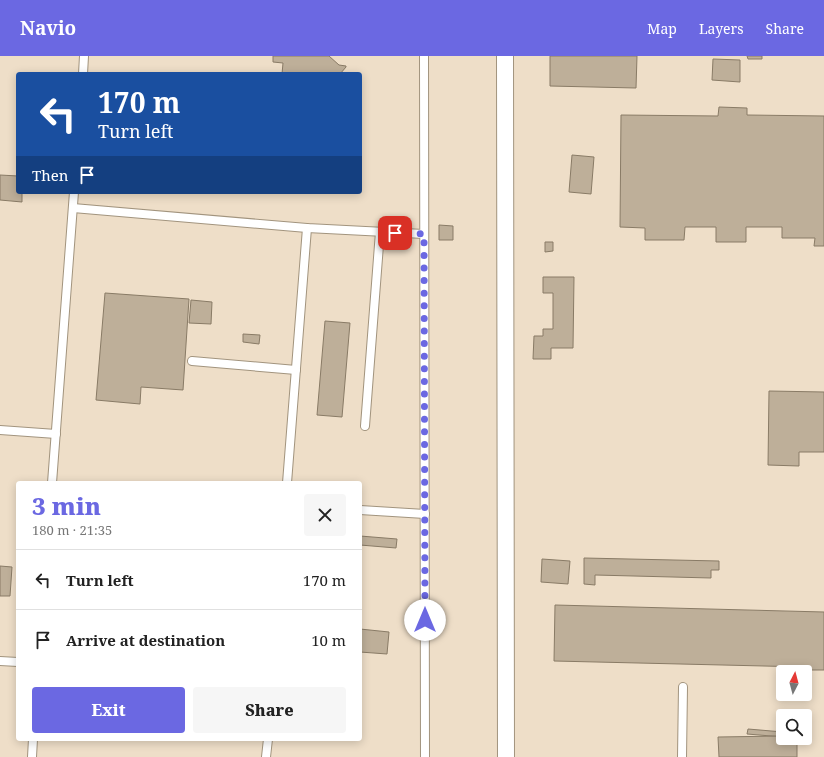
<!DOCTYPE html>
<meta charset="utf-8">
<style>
:root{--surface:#fff;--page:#f6f6f6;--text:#222;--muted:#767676;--line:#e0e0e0;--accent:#6b68e2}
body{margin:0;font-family:"Noto Serif",serif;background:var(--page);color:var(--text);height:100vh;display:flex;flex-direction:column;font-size:15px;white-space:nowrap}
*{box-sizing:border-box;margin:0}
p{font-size:13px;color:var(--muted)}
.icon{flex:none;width:22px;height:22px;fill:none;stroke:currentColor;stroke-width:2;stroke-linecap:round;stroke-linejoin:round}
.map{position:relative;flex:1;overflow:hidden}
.side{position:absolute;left:16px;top:425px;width:346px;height:260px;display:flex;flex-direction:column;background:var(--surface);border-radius:4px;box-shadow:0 2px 10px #0003}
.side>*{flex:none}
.banner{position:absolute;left:16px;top:16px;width:346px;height:122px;border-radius:4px;box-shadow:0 2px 10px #0003;background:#1a4fa0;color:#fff;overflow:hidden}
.needle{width:26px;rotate:6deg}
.buttons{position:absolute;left:776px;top:609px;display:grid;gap:8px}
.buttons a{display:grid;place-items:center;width:36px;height:36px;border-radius:4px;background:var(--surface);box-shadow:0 2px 10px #0003;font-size:20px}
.pin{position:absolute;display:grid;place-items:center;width:34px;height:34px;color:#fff;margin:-17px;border-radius:8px;box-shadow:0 2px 6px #0006}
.me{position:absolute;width:44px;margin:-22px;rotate:0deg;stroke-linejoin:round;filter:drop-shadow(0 0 3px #0008)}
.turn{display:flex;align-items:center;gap:14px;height:84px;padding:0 16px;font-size:18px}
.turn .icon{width:52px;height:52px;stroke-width:2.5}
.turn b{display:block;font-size:28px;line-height:34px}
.then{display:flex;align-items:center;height:38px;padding:0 16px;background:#0003;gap:8px;font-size:15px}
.round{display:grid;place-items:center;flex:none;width:42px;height:42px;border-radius:4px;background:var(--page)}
.summary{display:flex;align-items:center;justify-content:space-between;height:68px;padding:0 16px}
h1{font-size:24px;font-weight:800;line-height:30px;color:var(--accent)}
.button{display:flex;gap:8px;margin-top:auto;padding:8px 16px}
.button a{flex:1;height:46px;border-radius:4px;background:var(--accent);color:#fff;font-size:16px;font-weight:800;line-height:46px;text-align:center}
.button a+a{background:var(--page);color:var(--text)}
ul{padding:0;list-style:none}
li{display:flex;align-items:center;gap:12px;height:60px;padding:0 16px;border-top:1px solid var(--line)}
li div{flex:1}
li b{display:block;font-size:15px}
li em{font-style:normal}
header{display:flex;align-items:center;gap:24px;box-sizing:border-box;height:56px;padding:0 20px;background:var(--accent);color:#fff}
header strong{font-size:19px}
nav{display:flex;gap:22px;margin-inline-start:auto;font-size:14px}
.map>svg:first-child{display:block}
.building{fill:#beaf99;stroke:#897b66}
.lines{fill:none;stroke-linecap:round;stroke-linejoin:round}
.service-casing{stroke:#a2947e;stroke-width:10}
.minor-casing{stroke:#a2947e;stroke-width:18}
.service{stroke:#fff;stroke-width:8}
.minor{stroke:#fff;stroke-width:16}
.route{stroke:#6b68e2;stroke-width:7;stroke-dasharray:0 12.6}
</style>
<header>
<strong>Navio</strong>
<nav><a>Map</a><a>Layers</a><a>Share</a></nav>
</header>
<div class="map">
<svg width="824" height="701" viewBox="0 0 824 701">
<rect width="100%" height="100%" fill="#eedec8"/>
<g class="building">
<path d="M273 0H329L339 9 346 10V11L340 18H282L283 7 273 6Z"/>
<path d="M550 0H637L636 32 550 30Z"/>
<path d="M747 0H762V3H748Z"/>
<path d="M713 3 740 4V26L712 24Z"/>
<path d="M719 51 747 52V59L824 60V190H814L815 182H782V171H746V186H716V171H685L684 184H645V172L620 171 621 59 718 60Z"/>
<path d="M572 99 594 101 591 138 569 136Z"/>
<path d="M0 119 18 120V136H22V146L0 144Z"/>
<path d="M439 169 453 170V184H439Z"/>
<path d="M545 186H553V195L545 196Z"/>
<path d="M543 221H574L573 292H551V303H533L534 280H543V273H553V237H543Z"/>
<path d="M105 237 189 243 183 334 141 331 140 348 96 344Z"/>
<path d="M191 244 212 246 211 268 189 267Z"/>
<path d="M325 265 350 267 342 361 317 359Z"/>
<path d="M243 278 260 279 259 288 243 286Z"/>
<path d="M769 335 824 336V396H799V410L768 409Z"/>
<path d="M360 480 397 483 396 492 360 489Z"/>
<path d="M584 502 719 505V514H711V522L595 519V529L584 528Z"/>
<path d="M542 503 570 505 568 528 541 526Z"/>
<path d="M0 510 12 511 10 540H0Z"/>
<path d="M555 549 824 556V614H806V611L554 605Z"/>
<path d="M360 573 389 576 387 598 360 596Z"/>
<path d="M748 673 783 676V681L747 678Z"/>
<path d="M783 680V682H797V701H719L718 681Z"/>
</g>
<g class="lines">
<defs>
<g id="service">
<path d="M424 0 425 701"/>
<path d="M83 18 84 0"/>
<path d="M73 152 307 172 424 178"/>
<path d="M192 305 296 314"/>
<path d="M365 370 380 176"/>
<path d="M0 374 56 378"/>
<path d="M52 427 74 136"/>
<path d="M287 427 307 172"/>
<path d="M360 454 425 458"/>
<path d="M0 605 18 606"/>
<path d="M32 701 33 683"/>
<path d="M266 701 268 683"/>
<path d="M682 701 683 631"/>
</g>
<path id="minor" d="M505 0 506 701"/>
</defs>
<use href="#service" class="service-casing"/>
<use href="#minor" class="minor-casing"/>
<use href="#service" class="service"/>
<use href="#minor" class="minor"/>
</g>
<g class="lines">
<path class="route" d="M395 177 424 178 425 564"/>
</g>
</svg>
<div class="buttons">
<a><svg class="needle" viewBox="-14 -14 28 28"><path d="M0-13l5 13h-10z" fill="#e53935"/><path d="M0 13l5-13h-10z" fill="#767676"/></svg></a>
<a><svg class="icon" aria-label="search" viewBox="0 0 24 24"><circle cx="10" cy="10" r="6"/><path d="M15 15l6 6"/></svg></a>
</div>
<div class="pin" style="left:395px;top:177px;background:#d93025"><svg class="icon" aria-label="arrive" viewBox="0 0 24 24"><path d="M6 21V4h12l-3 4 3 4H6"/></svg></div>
<svg class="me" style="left:425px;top:564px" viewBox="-20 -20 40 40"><circle r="19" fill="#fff"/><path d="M0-13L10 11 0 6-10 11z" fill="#6b68e2"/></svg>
<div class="banner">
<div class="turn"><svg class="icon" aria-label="left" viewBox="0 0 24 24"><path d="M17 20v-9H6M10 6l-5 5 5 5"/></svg><div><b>170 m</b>Turn left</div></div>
<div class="then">Then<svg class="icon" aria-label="arrive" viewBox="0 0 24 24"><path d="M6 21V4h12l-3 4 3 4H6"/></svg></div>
</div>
<section class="side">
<div class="summary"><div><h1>3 min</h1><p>180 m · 21:35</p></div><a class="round"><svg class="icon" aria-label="close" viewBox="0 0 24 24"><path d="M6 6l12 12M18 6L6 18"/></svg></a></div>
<ul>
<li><svg class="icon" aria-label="left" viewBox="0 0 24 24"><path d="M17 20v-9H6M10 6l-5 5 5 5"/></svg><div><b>Turn left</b></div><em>170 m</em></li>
<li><svg class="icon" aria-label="arrive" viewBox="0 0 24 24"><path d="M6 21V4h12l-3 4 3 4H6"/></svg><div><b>Arrive at destination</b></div><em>10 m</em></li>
</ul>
<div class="button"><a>Exit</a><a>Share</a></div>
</section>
</div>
